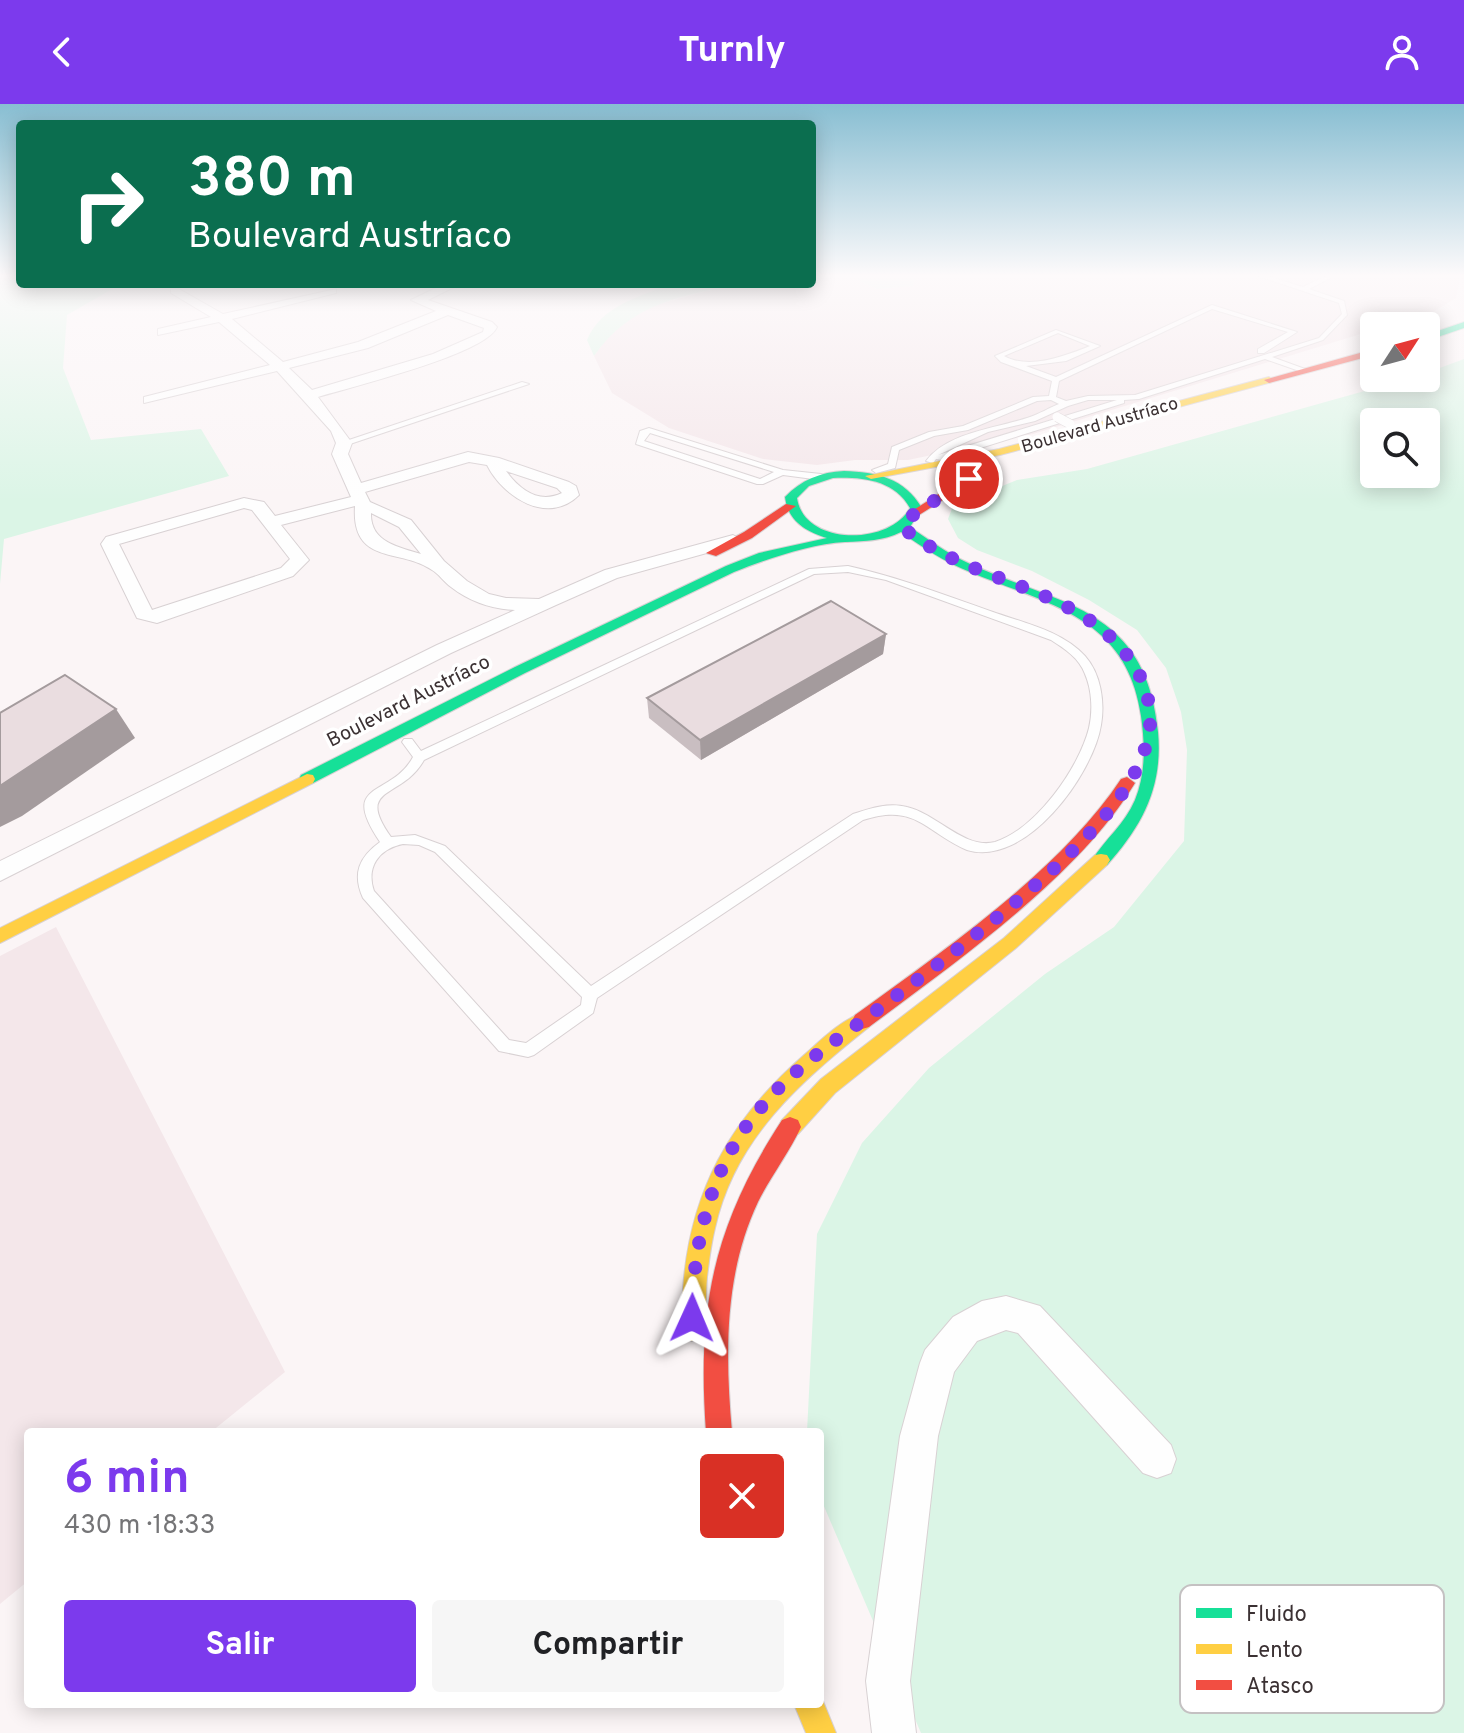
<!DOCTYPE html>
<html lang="es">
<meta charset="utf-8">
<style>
:root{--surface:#fff;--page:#f6f6f6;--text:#202124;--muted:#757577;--accent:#7c3aed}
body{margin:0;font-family:Overpass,sans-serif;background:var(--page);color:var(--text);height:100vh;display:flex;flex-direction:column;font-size:30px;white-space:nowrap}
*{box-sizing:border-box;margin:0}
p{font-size:26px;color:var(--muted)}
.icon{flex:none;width:44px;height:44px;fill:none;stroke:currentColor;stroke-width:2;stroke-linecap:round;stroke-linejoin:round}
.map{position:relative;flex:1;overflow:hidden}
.sheet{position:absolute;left:24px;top:1324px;width:800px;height:280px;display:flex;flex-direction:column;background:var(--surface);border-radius:8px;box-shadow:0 4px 20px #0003}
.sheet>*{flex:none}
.banner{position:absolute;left:16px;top:16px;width:800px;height:168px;border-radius:8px;box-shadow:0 4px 20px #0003;background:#0b6e4f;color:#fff;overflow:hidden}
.needle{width:52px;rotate:54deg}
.tools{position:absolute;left:1360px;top:208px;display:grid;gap:16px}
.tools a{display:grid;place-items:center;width:80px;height:80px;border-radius:8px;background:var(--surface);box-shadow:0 4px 20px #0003;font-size:40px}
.pin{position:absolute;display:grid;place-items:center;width:68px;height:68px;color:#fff;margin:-34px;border:4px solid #fff;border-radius:50%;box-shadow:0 2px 8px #0007}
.me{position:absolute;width:88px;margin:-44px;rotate:1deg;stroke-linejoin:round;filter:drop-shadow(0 0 6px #0008)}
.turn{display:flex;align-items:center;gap:28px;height:168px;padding:0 40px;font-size:36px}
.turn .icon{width:104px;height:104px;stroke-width:2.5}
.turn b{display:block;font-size:56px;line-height:68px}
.round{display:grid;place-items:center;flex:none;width:84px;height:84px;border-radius:8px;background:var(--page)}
.head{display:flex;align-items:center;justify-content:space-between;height:136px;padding:0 40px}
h1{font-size:48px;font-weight:700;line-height:60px;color:var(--accent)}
.cta{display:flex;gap:16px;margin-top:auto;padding:16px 40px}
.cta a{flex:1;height:92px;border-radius:8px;background:var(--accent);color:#fff;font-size:32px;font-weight:700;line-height:92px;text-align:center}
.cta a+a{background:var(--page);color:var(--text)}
header{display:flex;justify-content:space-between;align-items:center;height:104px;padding:0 40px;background:var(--accent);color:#fff;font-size:36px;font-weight:700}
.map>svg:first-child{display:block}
.built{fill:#f4e7ea}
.green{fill:#dbf5e6;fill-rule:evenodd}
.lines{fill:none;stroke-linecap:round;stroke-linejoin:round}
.lane-casing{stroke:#d8d1d3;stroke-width:2}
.street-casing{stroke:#d8d1d3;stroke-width:2}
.fast-casing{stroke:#d8d1d3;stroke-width:2}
.slow-casing{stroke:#d8d1d3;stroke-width:2}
.jam-casing{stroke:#d8d1d3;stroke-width:2}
.lane{fill:#fefefe;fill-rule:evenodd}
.street{fill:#fefefe;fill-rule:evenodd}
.fast{fill:#16e098;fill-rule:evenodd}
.slow{fill:#ffcf43;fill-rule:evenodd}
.jam{fill:#f24e42;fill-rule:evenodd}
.lane-bridge-casing{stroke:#d8d1d3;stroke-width:10;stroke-linecap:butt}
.lane-bridge{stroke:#fefefe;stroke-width:9}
.wall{fill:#c9bec1}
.shaded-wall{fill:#a49b9d}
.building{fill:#eadde0;stroke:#a49b9d;stroke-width:2}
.route{stroke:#7c3aed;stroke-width:14;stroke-dasharray:0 25.2}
.labels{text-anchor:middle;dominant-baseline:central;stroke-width:7;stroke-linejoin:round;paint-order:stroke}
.far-street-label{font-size:18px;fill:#3b3133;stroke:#fff}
.street-label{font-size:20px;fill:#3b3133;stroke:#fff}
.key{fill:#fff;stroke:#c4c1c2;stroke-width:2}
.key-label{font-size:22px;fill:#3b3133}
</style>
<header><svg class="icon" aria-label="back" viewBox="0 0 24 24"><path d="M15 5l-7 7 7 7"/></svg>Turnly<svg class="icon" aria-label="person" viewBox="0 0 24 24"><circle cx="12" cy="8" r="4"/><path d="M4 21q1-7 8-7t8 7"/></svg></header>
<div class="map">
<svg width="1464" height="1629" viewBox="0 0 1464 1629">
<rect width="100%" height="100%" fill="#fbf5f6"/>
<g class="built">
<path d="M918 171H1459L1460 174 1456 194 1433 208 1388 222H1374V226L1033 330 908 356H855L817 361 763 355 669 324 612 289 594 252 607 234 635 210 655 201 716 185 739 180H812V172H836L854 174 877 185 912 182Z"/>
<path d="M56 823 285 1268 211 1328H28V1477L0 1500V852Z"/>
</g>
<g class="green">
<path d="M0 171H20V180H153L114 184 67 211 63 264 91 336 201 325 229 372 4 435 0 480Z"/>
<path d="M812 171H918L912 182 877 185 854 174Z"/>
<path d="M672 180H739C680 192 630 200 594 252L587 236C601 202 640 192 672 180Z"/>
<path d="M1464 255V1629H921L820 1393V1328H807L817 1130 862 1039 929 964 1045 870 1114 823 1184 737 1187 646 1181 608 1166 564 1137 526 1089 496 1032 467 977 446 958 434 948 415 953 402 1017 376 1087 365 1411 274H1426V269ZM1374 318H1426V370H1374Z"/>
</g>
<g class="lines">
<defs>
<g id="lane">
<path d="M1255 171H1264L1303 183 1328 171H1336L1309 185 1344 197 1347 211 1323 236 1272 253 1305 265V269L1265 255 1139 295 1124 296V299L942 356 936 355 933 359 926 357C947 328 998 324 1030 313 1039 310 1049 304 1059 300L1051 296 1037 297 968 326 934 332 899 346 895 364 876 369 872 366 888 360 892 343 929 328 963 322 1033 293 1049 292 1052 277 1001 258 995 252 1056 226 1100 242 1066 257 1026 262 1056 273 1212 201 1297 228 1264 249H1258V245L1288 228 1212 205 1059 277 1056 293 1066 297 1088 292 1135 291 1319 234 1342 210 1339 199ZM1058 229 1090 242C1065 252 1029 266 1004 252ZM1088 296H1117L938 351 988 328 1035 317 1068 302Z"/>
<path d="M522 278 529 280 347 341 340 339Z"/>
<path d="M649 324 783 366 821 370 825 373 821 376 783 371 763 380H757L636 340 640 327ZM650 329 774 368 760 375 644 337Z"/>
<path d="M848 462C898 473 945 491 993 508 1024 519 1062 527 1085 552 1101 570 1105 598 1101 621 1093 671 1025 764 967 746 924 727 916 699 863 716L597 894 593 909 534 951 528 953 499 947 363 794C352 770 359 753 380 738 338 676 391 694 413 653L402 638 404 635H412L421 647 809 465ZM848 468 886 476 1051 536C1065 545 1079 554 1085 570 1092 586 1093 607 1089 624 1079 664 1036 725 995 738 965 746 937 710 907 703 889 698 871 704 853 710L591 882 445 742 415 731 391 733C354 681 402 696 424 656L814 470ZM403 740 419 741 435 748 582 893 581 901 526 939 509 936 374 787C366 764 378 745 403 740Z"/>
</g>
<g id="street">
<path d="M444 180H460L428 196 492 218 497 223C486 250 351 283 318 293L352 339 348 350 361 379 468 348 499 354 569 378 576 382 579 391C548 422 503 393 487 361L469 358 365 388 370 398 411 416 444 457 467 477 489 490 506 494 539 495 605 466 733 431 742 436 739 440 617 474 556 501 451 549 0 777V757L437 541 515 506C491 505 469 497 451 483 444 478 439 470 432 466 401 444 351 462 355 402L281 421 309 456 293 472 157 519 137 514 101 440 106 433 244 394 264 398 275 412 351 393 332 350 336 339 331 327 277 267 144 299V293L270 261 219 218 158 231V225L211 213 171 189V185H179L223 210 336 185V189L232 215 283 258 358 238 436 207 411 196ZM448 211 484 224 483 228 433 250 312 286 289 264 368 244ZM506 367 557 384 562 389C539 400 520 386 506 367ZM244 404 252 406 290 455 281 464 152 506 119 440ZM371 409 399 423 421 450C398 443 370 438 371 409Z"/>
<path d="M1006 1192 1040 1202 1171 1341 1176 1355 1171 1369 1157 1374 1143 1369 1018 1229 1006 1226 977 1237 954 1268 938 1332 910 1577 916 1629H872L866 1577 900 1332 920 1259 925 1246 953 1213 982 1197Z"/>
</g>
<g id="fast">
<path d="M1464 218V224L1426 237V231Z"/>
<path d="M844 367C877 368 904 374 922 404L910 423C925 433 940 444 956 453 1051 502 1145 496 1158 628 1163 682 1143 721 1107 761L1101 762 1092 756C1105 735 1125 720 1135 696 1146 669 1145 640 1141 612 1127 513 1049 501 970 468 945 458 923 444 901 428 883 437 866 437 845 438 810 440 767 455 734 468L525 569 313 679 307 680 299 675 301 671 515 563 726 462 759 449 827 434C805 427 788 417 785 393 801 376 821 368 844 367ZM833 374C863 373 894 376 910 404 889 442 804 442 797 394L809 382Z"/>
</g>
<g id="slow">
<path d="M1269 273 1274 276 1272 278 1000 351 871 375 865 372 999 345Z"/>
<path d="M307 670 313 671 315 675 313 679 0 839V824Z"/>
<path d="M1101 750 1107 751 1110 756 1107 761 1016 844 835 989 798 1030 790 1033 782 1030 779 1023 782 1016 821 975 1004 834 1095 751Z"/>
<path d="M862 909 869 911 872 917 869 923C800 978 735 1034 715 1124 711 1140 709 1157 707 1173 705 1193 708 1215 701 1234L692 1237 683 1234C677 1219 682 1201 683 1185 690 1087 730 1016 803 952 820 937 841 916 862 909Z"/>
<path d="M820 1590 836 1629H806L794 1600H820Z"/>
</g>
<g id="jam">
<path d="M1374 245V251L1269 279 1264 276Z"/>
<path d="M990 364 995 367 994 369 973 377 919 411 909 409 965 373Z"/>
<path d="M786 400 796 402 752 434 716 452 706 449 744 428Z"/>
<path d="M1127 673 1135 679C1079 772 956 858 869 923L862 925 855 923 852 917 855 911C943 847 1061 766 1121 675Z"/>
<path d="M790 1013 798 1016 801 1023C789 1049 771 1072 758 1098 724 1170 725 1250 732 1328H706C697 1203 713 1122 782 1016Z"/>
</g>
</defs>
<use href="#lane" class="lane-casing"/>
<use href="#street" class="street-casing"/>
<use href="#fast" class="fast-casing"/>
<use href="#slow" class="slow-casing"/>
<use href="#jam" class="jam-casing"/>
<use href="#lane" class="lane"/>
<use href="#street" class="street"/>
<use href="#fast" class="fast"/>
<use href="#slow" class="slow"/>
<use href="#jam" class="jam"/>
<defs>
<path id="lane-bridge" d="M1057 313 1070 320"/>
</defs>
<use href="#lane-bridge" class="lane-bridge-casing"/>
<use href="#lane-bridge" class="lane-bridge"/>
</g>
<path class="wall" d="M886 530 883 550 701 656 649 614 647 594Z"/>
<g class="shaded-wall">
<path d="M886 530 883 550 701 656 700 636Z"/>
<path d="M116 605 135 634 22 712 0 723V682Z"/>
</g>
<g class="building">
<path d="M831 497 886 530 700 636 647 594Z"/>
<path d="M65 571 116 605 0 682V609Z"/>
</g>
<linearGradient id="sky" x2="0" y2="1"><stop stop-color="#88bed2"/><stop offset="0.43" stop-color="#fdfafb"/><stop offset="1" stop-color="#fdfafb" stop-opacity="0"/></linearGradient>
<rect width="1464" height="399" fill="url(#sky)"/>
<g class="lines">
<path class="route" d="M692 1214C693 1137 711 1060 763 1001 798 960 845 930 888 898 948 853 1007 808 1062 757 1097 723 1140 679 1149 629 1154 602 1143 570 1126 550 1071 480 968 479 902 423L915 409 969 375"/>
</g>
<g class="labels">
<g class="far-street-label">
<text transform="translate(1100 322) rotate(-16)">Boulevard Austríaco</text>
</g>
<g class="street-label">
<text transform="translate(409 598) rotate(-27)">Boulevard Austríaco</text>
</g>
</g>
<rect x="1180" y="1481" width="264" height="128" rx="12" class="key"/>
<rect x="1196" y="1504" width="36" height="10" fill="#16e098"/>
<rect x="1196" y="1540" width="36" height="10" fill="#ffcf43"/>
<rect x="1196" y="1576" width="36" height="10" fill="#f24e42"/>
<g class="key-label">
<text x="1246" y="1517">Fluido</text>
<text x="1246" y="1553">Lento</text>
<text x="1246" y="1589">Atasco</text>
</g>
</svg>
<div class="tools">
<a><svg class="needle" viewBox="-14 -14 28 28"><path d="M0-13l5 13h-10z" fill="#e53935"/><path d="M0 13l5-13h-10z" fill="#757577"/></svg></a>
<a><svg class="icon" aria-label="search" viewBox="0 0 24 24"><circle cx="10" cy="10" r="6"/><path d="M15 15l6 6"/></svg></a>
</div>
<div class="pin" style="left:969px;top:375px;background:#d93025"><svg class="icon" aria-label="arrive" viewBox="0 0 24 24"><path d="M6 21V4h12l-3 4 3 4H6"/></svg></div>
<svg class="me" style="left:692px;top:1214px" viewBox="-20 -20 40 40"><path d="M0-17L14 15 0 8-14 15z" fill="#7c3aed" stroke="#fff" stroke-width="4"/></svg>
<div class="banner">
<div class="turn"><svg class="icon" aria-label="right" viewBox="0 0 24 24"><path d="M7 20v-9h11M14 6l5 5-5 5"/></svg><div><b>380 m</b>Boulevard Austríaco</div></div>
</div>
<section class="sheet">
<div class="head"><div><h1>6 min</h1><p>430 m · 18:33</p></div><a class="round" style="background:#d93025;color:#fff"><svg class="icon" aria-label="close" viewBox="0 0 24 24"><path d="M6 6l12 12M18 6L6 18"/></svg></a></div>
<div class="cta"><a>Salir</a><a>Compartir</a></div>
</section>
</div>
